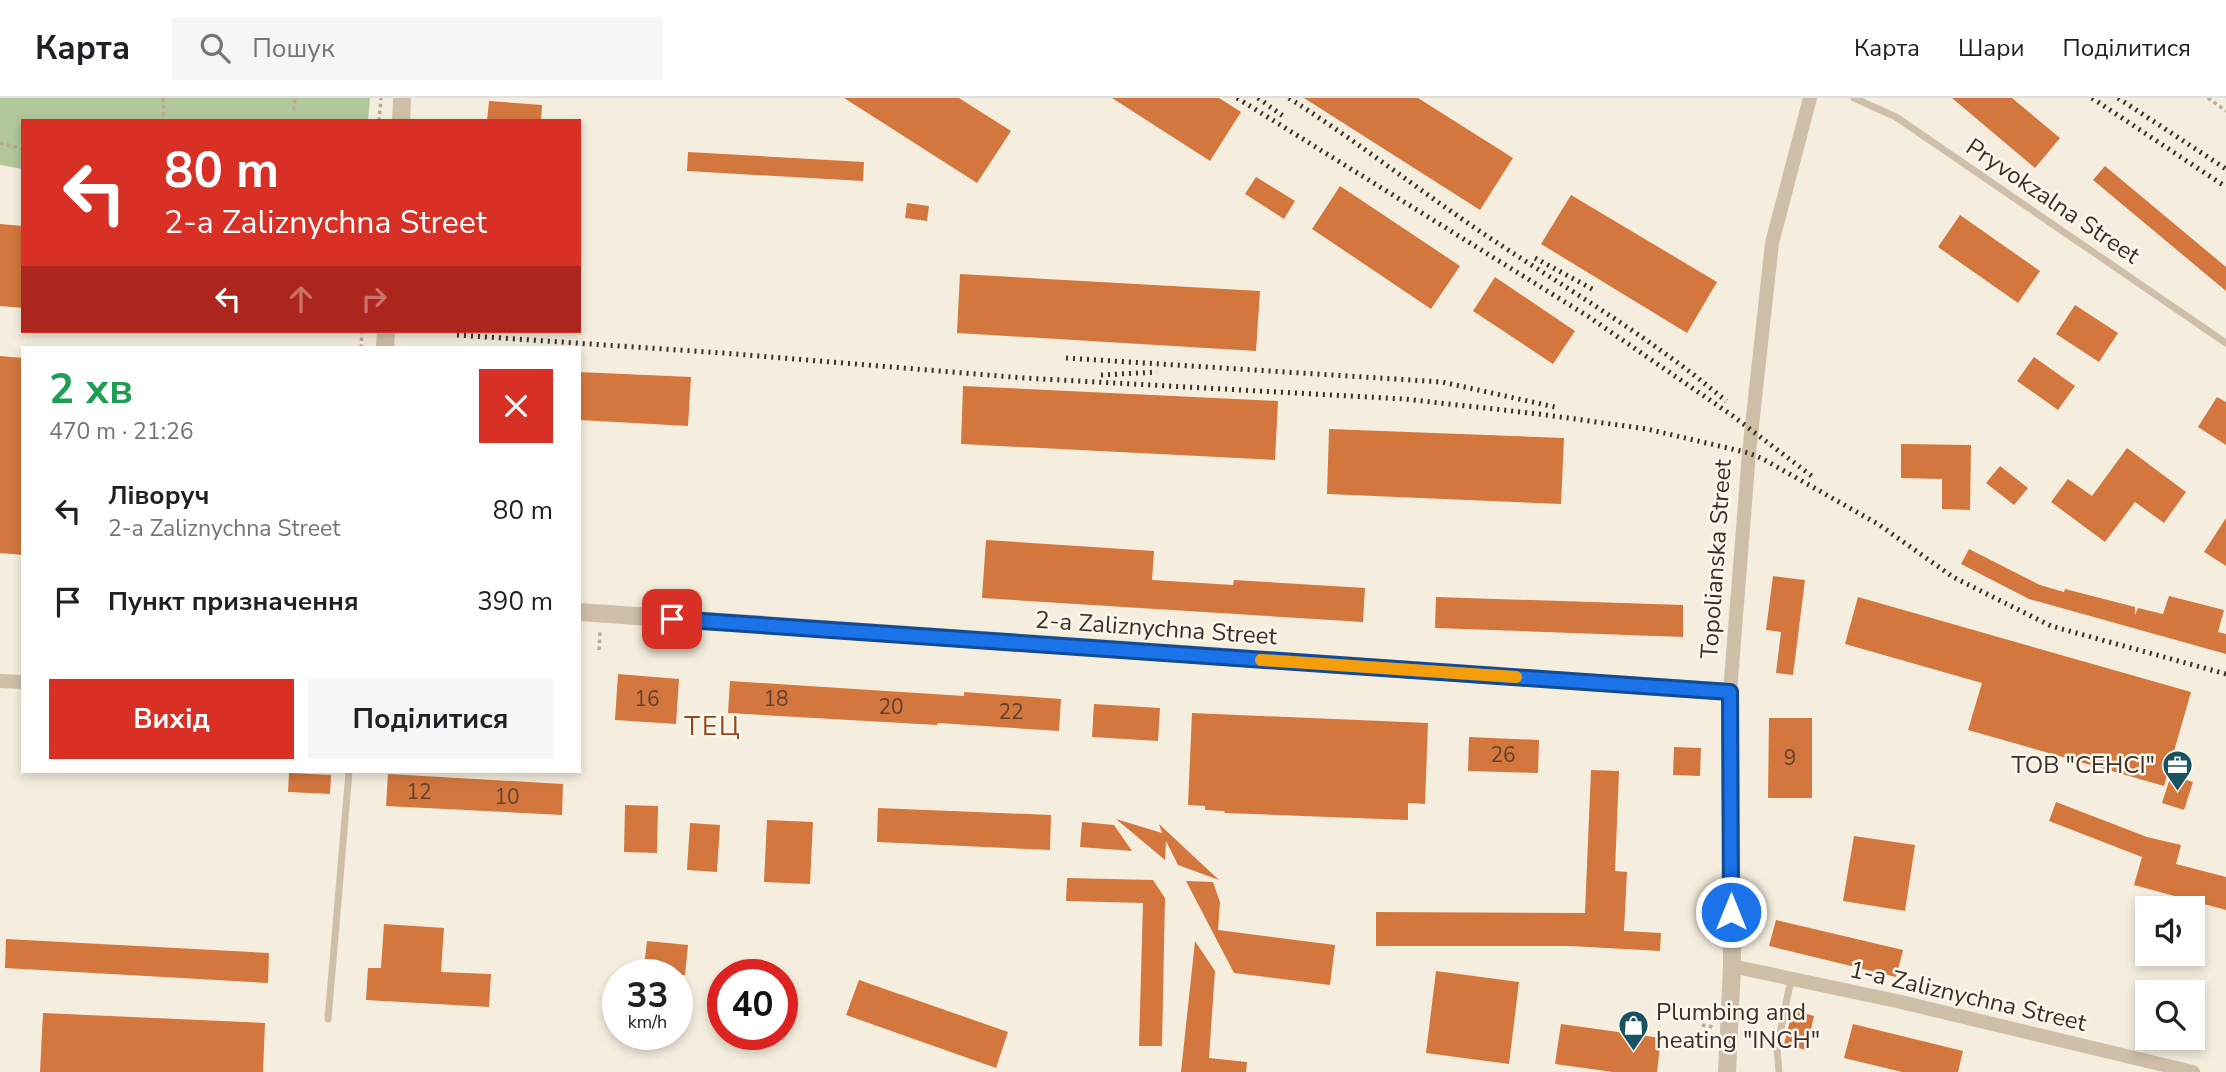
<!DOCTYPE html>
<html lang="uk">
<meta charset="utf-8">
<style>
:root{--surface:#fff;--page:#f6f6f6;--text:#202124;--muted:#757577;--line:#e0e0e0;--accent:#d93025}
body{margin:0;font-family:"Nunito Sans",sans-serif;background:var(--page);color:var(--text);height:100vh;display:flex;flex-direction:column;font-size:26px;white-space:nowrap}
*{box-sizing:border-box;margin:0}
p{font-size:23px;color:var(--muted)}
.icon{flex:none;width:38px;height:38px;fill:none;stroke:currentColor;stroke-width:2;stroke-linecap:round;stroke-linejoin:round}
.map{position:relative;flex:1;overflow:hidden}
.side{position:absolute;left:21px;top:248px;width:560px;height:427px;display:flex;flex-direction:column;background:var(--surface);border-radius:0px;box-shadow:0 4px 10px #0003}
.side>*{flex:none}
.banner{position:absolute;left:21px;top:21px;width:560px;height:214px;border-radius:0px;box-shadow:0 4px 10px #0003;background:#d93025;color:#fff;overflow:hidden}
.fabs{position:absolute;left:2135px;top:798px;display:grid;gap:14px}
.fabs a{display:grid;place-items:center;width:70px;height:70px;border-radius:0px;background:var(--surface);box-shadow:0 4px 10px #0003;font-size:35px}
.speed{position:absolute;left:602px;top:861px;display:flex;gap:14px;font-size:35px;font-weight:700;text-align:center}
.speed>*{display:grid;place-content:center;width:91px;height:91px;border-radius:50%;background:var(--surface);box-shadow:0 4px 10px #0003;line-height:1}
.speed small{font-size:18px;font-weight:400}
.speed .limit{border:10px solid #d22;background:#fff;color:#111}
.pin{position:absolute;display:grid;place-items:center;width:60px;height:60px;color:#fff;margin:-30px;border-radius:14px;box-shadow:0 4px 10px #0006}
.me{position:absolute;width:77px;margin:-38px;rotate:0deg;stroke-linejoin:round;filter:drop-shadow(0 0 5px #0008)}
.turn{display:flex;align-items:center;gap:24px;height:147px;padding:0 28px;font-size:32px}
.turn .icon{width:91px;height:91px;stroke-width:2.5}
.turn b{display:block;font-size:49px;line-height:60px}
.lanes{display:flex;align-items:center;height:66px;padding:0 28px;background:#0003;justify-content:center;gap:35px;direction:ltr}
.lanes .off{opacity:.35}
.round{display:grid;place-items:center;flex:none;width:74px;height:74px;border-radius:0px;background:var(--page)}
.headline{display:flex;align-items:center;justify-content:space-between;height:119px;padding:0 28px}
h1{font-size:42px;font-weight:700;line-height:52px;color:#1e9e55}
.button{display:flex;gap:14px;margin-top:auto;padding:14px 28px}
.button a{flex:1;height:80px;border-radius:0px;background:var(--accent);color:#fff;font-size:28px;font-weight:700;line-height:80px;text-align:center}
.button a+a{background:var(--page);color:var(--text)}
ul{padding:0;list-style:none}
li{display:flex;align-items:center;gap:21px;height:91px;padding:0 28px}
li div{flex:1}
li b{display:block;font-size:26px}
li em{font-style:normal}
header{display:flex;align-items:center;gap:42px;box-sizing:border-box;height:98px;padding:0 35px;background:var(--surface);border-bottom:2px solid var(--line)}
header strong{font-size:33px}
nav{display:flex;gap:38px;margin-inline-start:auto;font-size:24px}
.search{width:490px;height:63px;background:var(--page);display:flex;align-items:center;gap:18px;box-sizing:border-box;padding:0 24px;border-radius:0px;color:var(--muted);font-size:26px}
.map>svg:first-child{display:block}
.green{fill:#b2c79c}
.building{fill:#d3773f}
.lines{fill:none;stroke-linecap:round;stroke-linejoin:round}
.path{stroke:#bbaa92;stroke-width:3.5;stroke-dasharray:3.5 3.5;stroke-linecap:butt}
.service{stroke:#cfbfa8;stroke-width:7}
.minor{stroke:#cfbfa8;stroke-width:14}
.tertiary{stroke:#cfbfa8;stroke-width:18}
.rail{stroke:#3c3129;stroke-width:5;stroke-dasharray:2 5;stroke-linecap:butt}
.route-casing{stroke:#114b97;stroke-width:18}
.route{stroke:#1a73e8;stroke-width:12}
.slow{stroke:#f59e0b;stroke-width:12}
.labels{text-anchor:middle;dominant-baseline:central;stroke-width:5;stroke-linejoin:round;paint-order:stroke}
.number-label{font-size:21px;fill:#62422e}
.street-label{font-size:24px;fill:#3c3129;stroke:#fcf7ec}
.poi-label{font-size:24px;fill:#3c3129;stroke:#fcf7ec;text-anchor:end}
.neighbourhood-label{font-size:26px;letter-spacing:2px;fill:#944718;stroke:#fcf7ec}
</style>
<header>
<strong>Карта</strong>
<div class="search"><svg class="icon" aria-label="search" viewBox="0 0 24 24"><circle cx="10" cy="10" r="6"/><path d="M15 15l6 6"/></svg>Пошук</div>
<nav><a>Карта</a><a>Шари</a><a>Поділитися</a></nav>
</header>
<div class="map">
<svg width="2226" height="974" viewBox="0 0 2226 974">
<rect width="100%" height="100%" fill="#f5eede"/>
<path class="green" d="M0 0H370L368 23H23V71L0 67Z"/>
<g class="building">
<path d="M844 0H959L1011 33 977 85Z"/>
<path d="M1112 0H1219L1241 14 1210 63Z"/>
<path d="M1304 0H1418L1513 60 1480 112Z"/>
<path d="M1952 0H2012L2060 40 2035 70Z"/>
<path d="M489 3 542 7 541 23H487Z"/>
<path d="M688 54 864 64 863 83 687 73Z"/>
<path d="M2105 68 2226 169V193L2093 82Z"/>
<path d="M1256 79 1295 103 1284 121 1245 96Z"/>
<path d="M1340 88 1460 168 1431 211 1312 131Z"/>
<path d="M1571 97 1717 184 1687 235 1541 146Z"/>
<path d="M907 105 929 108 927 123 905 120Z"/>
<path d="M1960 117 2040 173 2018 205 1938 149Z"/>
<path d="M0 126 23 128V210L0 208Z"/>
<path d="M960 176 1260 193 1256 253 957 235Z"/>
<path d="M1495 179 1575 233 1553 266 1473 213Z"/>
<path d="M2075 207 2118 235 2099 264 2056 236Z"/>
<path d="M0 258 23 260V457L0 455Z"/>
<path d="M2034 259 2075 288 2058 312 2017 283Z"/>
<path d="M579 274 691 279 688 328 579 322Z"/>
<path d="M963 288 1278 303 1275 362 961 346Z"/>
<path d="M2217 299 2226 304V347L2198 329Z"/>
<path d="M1329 331 1564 340 1561 406 1327 396Z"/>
<path d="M1901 346 1971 347 1970 412 1942 411V381L1901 380Z"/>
<path d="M2127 350 2186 394 2164 425 2135 404 2105 444 2051 404 2068 381 2092 398Z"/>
<path d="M2000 368 2028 390 2014 407 1986 385Z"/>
<path d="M2226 420V468L2204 454Z"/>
<path d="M986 442 1154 453 1152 482 1233 487 1234 482 1365 490 1363 524 982 500Z"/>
<path d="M1969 451 2040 487 2064 494 2065 491 2135 509V517L2138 510 2163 516 2169 498 2224 512 2218 534 2226 536V556L2029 501 1961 466Z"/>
<path d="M1773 478 1805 482 1793 577 1776 575 1781 534 1766 532Z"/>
<path d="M1436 499 1683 507V539L1435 530Z"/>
<path d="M1858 499 2191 594 2164 688 1968 632 1982 585 1845 546Z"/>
<path d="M618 576 679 581 676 626 615 622Z"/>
<path d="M730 583 964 598V594L1061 601 1059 633 938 625 937 627 728 615Z"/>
<path d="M1094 606 1160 610 1158 643 1092 639Z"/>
<path d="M1192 615 1428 625 1425 706 1408 705V722L1225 715 1224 713 1205 712V708L1188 707Z"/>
<path d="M1769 620H1812V700H1768Z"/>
<path d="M1469 639 1539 642 1538 675 1468 673Z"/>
<path d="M1674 649 1701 650 1700 678 1673 677Z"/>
<path d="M1591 672 1619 673 1615 773 1627 774 1624 833 1661 835 1660 853 1570 848H1376V814L1585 815Z"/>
<path d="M289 675 331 677 330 696 288 694Z"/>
<path d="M388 676 563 686 562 717 386 708Z"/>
<path d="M2171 677 2193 684 2184 712 2162 705Z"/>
<path d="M2056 704 2147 739 2181 747 2176 766 2226 779V812L2134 787 2142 759 2049 723Z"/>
<path d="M625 707 658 708 657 755 624 754Z"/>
<path d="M878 710 1051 717 1050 752 877 744Z"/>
<path d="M1116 721 1162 735 1159 726 1219 782 1178 767 1166 743 1165 762Z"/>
<path d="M767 722 813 724 810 786 764 784Z"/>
<path d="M1082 724 1114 727 1132 753 1080 749Z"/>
<path d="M690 725 720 727 717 774 687 772Z"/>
<path d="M1854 738 1915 747 1905 813 1843 803Z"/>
<path d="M1067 780 1153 782 1165 800 1162 948H1139L1143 805 1066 803Z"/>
<path d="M1186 783 1213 784 1220 804 1218 832 1335 847 1330 887 1234 875Z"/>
<path d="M1776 822 1903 852 1896 879 1769 848Z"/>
<path d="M384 826 444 830 441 874 491 876 489 909 366 902 368 870H381Z"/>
<path d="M6 841 269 855 268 885 5 870Z"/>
<path d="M647 843 688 847 685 877H643Z"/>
<path d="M1195 843 1215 873 1209 960 1247 964 1246 974H1181Z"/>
<path d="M1436 873 1519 884 1509 966 1426 955Z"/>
<path d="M859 882 1008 934 996 970 846 917Z"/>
<path d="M1793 912 1814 918 1806 952 1784 946Z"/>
<path d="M43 915 265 925 263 974H40Z"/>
<path d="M1561 926 1661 940 1657 974H1613L1555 966Z"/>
<path d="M1853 926 1963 953 1958 974H1902L1844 960Z"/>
</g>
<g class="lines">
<g class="path">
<path d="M163 0 164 23"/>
<path d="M2208 0 2226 13"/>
<path d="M294 12 295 0"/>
<path d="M379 23 381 0"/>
<path d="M0 45 23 51"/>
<path d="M361 250 362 233"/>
<path d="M599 552 600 533"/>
<path d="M1702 927 1714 929"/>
</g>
<g class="service">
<path d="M1854 0 1896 19 2226 245"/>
<path d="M328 921 349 674"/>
<path d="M1779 974 1777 951 1791 881"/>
</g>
<g class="minor">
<path d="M0 583 23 584"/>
<path d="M1730 594 1749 355 1772 145 1810 0"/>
<path d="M1732 868 1901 904 2193 974"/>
</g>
<g class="tertiary">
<path d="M401 23 402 0"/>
<path d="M385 250 386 233"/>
<path d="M579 514 1730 594 1732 868 1727 974"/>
</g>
<g class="rail">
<path d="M1237 0 1589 219 1733 318 1813 379"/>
<path d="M1258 0 1283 18"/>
<path d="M1289 0C1355 42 1416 90 1481 134 1563 189 1651 239 1726 303"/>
<path d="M2092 0 2226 89"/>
<path d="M2118 0 2226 71"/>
<path d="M1535 160 1596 193"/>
<path d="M457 237 723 255 1024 280 1404 301 1539 316 1647 331 1749 355 1763 361 1878 426 1953 479 2051 528 2226 576"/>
<path d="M1066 260 1442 284 1555 309"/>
<path d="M1101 277 1157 274"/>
</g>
</g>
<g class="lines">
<defs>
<path id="route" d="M672 521 1730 594 1731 814"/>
</defs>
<use href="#route" class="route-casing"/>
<use href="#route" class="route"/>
<path class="slow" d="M1261 562 1516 579"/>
</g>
<defs>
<symbol id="office-pin" viewBox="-11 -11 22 30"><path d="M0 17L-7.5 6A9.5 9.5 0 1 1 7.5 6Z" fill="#195362" stroke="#fcf7ec"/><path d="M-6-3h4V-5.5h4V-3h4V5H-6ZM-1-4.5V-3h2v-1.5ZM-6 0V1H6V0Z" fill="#fff"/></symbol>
<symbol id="shop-pin" viewBox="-11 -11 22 30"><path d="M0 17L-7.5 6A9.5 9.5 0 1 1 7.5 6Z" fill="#195362" stroke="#fcf7ec"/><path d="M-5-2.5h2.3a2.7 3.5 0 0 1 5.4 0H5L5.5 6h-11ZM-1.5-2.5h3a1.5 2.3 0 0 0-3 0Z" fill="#fff"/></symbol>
</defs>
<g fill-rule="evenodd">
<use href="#office-pin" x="2160" y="650" width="35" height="47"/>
<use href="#shop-pin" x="1616" y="910" width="35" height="47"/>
</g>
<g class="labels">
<g class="number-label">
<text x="647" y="601">16</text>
<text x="776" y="601">18</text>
<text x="891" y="609">20</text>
<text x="1011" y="614">22</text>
<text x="1503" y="657">26</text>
<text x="1790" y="660">9</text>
<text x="419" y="694">12</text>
<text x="507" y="699">10</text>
</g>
<g class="street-label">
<text transform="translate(2053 103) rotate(34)">Pryvokzalna Street</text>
<text transform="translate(1716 461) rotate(-86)">Topolianska Street</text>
<text transform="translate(1156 530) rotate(4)">2-a Zaliznychna Street</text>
<text transform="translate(1968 898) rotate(13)">1-a Zaliznychna Street</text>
</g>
<g class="poi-label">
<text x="2155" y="667">ТОВ "СЕНСІ"</text>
<text x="1656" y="914" text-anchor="start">Plumbing and<tspan x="1656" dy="28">heating "INCH"</tspan></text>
</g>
<g class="neighbourhood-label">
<text x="713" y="628">ТЕЦ</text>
</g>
</g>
</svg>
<div class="fabs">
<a><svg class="icon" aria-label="sound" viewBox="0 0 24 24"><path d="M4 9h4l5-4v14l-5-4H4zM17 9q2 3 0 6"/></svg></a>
<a><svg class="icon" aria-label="search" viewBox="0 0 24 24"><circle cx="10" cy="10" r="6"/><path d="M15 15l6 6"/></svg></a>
</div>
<div class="speed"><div>33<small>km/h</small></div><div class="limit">40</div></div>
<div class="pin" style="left:672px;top:521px;background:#d93025"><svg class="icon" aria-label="arrive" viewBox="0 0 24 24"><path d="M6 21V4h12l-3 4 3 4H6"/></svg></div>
<svg class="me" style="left:1731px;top:814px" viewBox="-20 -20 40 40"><circle r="17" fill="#1a73e8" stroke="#fff" stroke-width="3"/><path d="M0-11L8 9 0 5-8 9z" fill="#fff"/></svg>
<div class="banner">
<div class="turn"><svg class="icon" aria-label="left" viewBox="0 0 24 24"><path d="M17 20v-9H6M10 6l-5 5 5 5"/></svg><div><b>80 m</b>2-a Zaliznychna Street</div></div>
<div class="lanes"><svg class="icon" aria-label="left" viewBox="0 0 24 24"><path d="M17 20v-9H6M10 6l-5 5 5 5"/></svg><svg class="icon off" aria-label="ahead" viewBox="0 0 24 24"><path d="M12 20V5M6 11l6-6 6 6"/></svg><svg class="icon off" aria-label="right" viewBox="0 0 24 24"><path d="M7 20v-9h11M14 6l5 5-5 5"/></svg></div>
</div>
<section class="side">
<div class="headline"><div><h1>2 хв</h1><p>470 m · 21:26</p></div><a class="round" style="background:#d93025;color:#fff"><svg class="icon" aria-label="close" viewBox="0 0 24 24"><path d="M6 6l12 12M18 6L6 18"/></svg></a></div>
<ul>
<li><svg class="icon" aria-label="left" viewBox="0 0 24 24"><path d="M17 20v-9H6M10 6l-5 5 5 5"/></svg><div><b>Ліворуч</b><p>2-a Zaliznychna Street</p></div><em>80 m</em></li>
<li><svg class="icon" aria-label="arrive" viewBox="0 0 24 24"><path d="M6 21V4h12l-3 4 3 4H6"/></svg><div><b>Пункт призначення</b></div><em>390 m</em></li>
</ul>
<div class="button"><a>Вихід</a><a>Поділитися</a></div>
</section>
</div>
